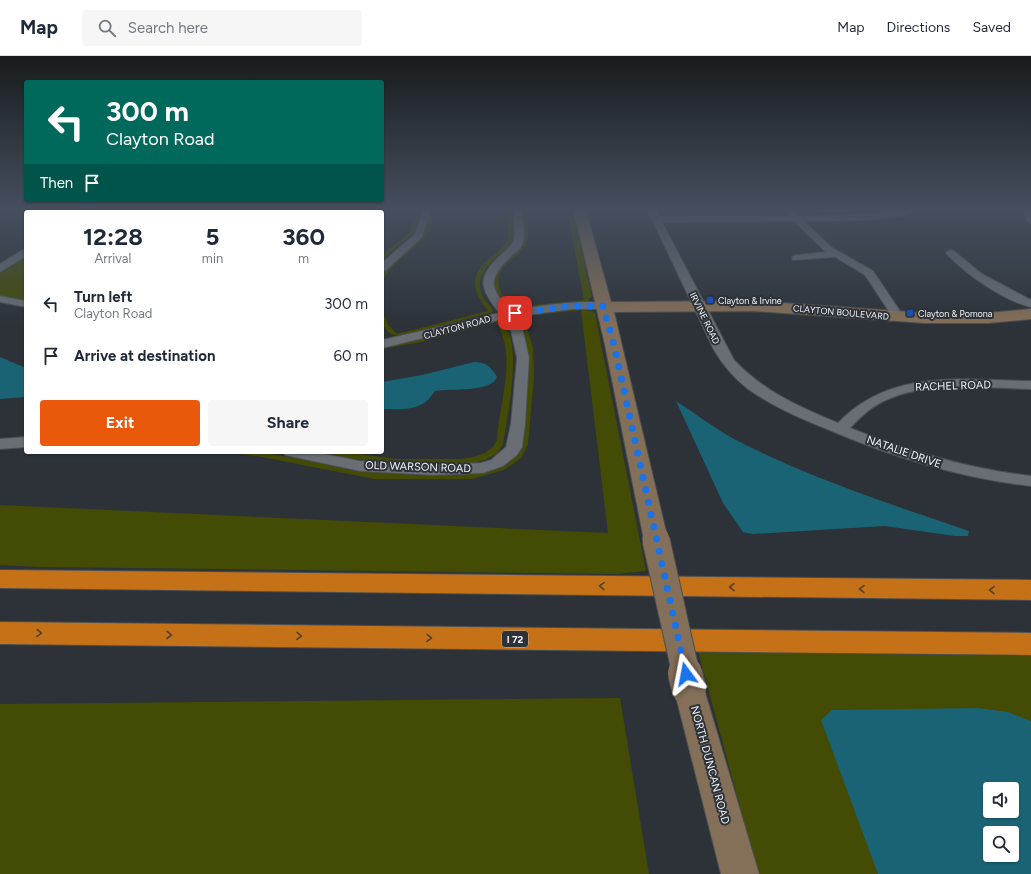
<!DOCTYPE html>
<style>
:root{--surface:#fff;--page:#f6f6f7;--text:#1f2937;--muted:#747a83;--line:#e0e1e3;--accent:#ea580c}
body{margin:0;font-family:Figtree,sans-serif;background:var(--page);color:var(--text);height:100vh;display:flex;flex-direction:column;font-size:15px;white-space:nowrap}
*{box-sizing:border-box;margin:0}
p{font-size:13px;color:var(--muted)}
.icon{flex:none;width:22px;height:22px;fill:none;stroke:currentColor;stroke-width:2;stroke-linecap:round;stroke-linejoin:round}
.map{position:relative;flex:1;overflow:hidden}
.details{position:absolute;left:24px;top:154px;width:360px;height:244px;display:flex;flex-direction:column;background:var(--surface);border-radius:4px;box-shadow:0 1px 3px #0004}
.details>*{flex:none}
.guide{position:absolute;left:24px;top:24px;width:360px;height:122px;border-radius:4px;box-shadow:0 1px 3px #0004;background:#00695c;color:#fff;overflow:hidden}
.tools{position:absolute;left:983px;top:726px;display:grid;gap:8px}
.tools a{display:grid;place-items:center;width:36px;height:36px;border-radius:4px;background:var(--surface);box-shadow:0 1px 3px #0004;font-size:20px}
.pin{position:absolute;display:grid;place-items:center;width:34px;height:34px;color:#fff;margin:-17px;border-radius:8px;box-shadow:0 2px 6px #0006}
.me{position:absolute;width:44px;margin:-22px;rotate:347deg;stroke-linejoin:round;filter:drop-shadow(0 0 3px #0008)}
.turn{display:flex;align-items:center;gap:14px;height:84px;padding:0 16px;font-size:18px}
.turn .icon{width:52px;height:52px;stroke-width:2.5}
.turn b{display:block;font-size:28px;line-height:34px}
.then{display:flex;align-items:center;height:38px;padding:0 16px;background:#0003;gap:8px;font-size:15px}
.eta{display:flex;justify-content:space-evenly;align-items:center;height:68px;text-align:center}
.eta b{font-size:24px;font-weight:700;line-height:28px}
.cta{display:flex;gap:8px;margin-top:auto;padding:8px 16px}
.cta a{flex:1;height:46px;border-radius:4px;background:var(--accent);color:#fff;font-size:16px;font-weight:700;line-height:46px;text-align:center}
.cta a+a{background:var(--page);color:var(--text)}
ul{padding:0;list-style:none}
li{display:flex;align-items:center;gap:12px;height:52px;padding:0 16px}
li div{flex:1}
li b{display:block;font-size:15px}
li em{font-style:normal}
header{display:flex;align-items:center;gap:24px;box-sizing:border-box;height:56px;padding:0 20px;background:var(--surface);border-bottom:1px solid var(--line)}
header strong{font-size:19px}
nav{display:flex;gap:22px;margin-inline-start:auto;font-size:14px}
.search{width:280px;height:36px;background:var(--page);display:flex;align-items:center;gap:10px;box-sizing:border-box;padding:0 14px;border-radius:4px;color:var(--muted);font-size:15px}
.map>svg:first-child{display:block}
.green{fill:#434b05;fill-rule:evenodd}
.water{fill:#1a6374;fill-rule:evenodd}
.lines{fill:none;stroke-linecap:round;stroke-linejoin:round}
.street-casing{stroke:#4a4f53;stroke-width:2}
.secondary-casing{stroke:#4a4f53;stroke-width:2}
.highway-casing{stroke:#4a4f53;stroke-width:2}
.street{fill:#686e74;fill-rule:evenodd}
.secondary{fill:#846f58;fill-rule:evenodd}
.highway{fill:#c57117;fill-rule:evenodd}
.secondary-bridge-far1-casing{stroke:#4a4f53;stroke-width:29;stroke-linecap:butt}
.secondary-bridge-casing{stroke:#4a4f53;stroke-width:36;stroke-linecap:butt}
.secondary-bridge-far1{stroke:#846f58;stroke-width:27}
.secondary-bridge{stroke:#846f58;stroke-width:34}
.oneway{stroke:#52422f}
.route{stroke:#1a73e8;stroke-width:7;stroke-dasharray:0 12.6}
.transit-dot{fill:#1a4fb4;stroke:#2c3237;stroke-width:1.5}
.labels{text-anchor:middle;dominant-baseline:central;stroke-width:4;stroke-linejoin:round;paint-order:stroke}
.far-poi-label{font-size:9px;fill:#f2f5f9;stroke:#2c3237;text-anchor:start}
.far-street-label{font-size:9px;fill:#f2f5f9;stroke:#2c3237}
.shield{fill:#2c3237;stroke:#b7babf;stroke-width:1}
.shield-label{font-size:10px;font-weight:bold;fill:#f2f5f9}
.street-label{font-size:11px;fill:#f2f5f9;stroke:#2c3237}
</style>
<header>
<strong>Map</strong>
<div class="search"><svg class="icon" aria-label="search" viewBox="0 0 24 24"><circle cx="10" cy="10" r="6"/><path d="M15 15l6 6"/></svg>Search here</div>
<nav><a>Map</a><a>Directions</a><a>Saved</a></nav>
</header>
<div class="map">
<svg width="1031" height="818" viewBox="0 0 1031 818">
<rect width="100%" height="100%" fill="#2c3237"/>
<g class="green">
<path d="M416 155H421L413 178 382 203V199L410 176Z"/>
<path d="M430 155H435C433 163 432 172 427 179 414 197 393 203 382 226V216L420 182 426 173Z"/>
<path d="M507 155H512C512 168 515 180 509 191 493 204 471 219 484 243 487 248 492 249 493 256L407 278C388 282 382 274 382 255L389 270 397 278 488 255C471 234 469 218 492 200 497 196 503 192 506 187 510 178 507 165 507 155Z"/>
<path d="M521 155H526C527 166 530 180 526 189 522 197 514 200 508 206 492 221 498 238 512 251L584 244 567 155H573L592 240 587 246 510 252C494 247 493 232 493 218L517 194Z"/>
<path d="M26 198V244L0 240V217Z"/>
<path d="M575 253 591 255 595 257 646 515 617 518 42 511 0 509V449L608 477 581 254 518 261 527 272 533 292 534 321 528 388 521 402 504 414 472 423H374L257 400 225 396H261L317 406 348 414 394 418H465L487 415 504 407 527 296V288L515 263 516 260 528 257Z"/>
<path d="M491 264H498C501 267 504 269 507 273 521 297 507 361 503 389L496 398 485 404 470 408 389 407 347 402 322 396H346L396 403H461L474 401 485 397 493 391 497 384C499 345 518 301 496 266L422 286 382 293V291L442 278Z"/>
<path d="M698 595 1031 600V818H758ZM990 733H1012V755H990ZM990 777H1012V799H990Z"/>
<path d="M620 642 649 818H0V648Z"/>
</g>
<g class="water">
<path d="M0 301 26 312V341L0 343Z"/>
<path d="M474 306C486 306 491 311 497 321 491 337 451 332 435 335 432 339 428 345 424 347 412 355 395 353 382 353V326L422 319Z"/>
<path d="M676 345C695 357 714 372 734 383 809 422 890 448 969 475L968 480H955L885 470 752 478 743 476 723 447Z"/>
<path d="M978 652 1008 656 1031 665V818H878L821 664 832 654ZM990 733H1012V755H990ZM990 777H1012V799H990Z"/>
</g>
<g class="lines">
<defs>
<g id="street">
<path d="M80 155H89L80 156Z"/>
<rect x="330" y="155" width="8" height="1"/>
<path d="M423 155H431L422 181 386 214 382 215V207L415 178Z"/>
<path d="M514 155H522C523 166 526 180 522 189 520 194 514 197 511 200 487 224 490 230 509 255 523 252 601 240 609 250L603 253H572L513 261 523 275 529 302 525 368 522 391 517 399 503 410 483 417 434 419 360 415 285 399 283 396H314L360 405 434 409 481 407 491 404 506 391 511 368 517 302 511 275 503 263 382 292V284L499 257C481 232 475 223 500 200 504 196 511 191 513 186 516 177 514 165 514 155Z"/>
<path d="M648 155H657L659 160H789V156L792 155 799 160 849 159 915 155C902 166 824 165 804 165L831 191 873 215 904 261 898 265 894 263 865 219 835 201 793 204 792 202 793 200 797 199 826 196 794 165 662 166 734 304C763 335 799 351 838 367 891 312 962 324 1031 325V333C984 332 930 324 886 344 872 350 860 361 850 372 909 395 968 413 1031 420V430C960 422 892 401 827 373 800 362 772 350 748 333 734 322 723 309 714 294Z"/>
<path d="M1024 155H1031V168L1027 165Z"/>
<path d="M26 192V200L0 216V208Z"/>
<path d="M951 194 954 195 982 218 1031 244V251C1004 245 967 219 948 199L946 197 948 195Z"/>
<path d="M0 240 26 245V251L0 246Z"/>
<path d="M26 381V391L0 393V383Z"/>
</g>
<g id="secondary">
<path d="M574 155H586L611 246 754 245 925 257H988L1031 253V263L988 267H925L754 255 614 256 668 484 665 490 656 492 647 490 644 484 605 289Z"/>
<path d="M689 620 700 624 704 633 759 818H721L674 633 678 624Z"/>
</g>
<g id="highway">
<path d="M0 514 1031 524V544L0 532Z"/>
<path d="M0 566 1031 577V599L0 588Z"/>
</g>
</defs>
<use href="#street" class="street-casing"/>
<use href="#secondary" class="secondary-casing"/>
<use href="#highway" class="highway-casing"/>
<use href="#street" class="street"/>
<use href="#secondary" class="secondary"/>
<use href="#highway" class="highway"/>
<defs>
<path id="secondary-bridge-far1" d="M656 484 686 618"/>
<path id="secondary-bridge" d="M685 617 689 633"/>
</defs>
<use href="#secondary-bridge-far1" class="secondary-bridge-far1-casing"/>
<use href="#secondary-bridge" class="secondary-bridge-casing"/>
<use href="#secondary-bridge-far1" class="secondary-bridge-far1"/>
<use href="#secondary-bridge" class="secondary-bridge"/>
</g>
<defs><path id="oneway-chevron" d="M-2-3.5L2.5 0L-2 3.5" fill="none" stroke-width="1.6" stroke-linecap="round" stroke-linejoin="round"/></defs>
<g class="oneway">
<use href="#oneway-chevron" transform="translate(602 530) rotate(-179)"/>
<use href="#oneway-chevron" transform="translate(732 531) rotate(-179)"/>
<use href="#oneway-chevron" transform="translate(862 533) rotate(-179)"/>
<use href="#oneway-chevron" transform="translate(992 534) rotate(-179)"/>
<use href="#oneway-chevron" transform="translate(39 577) rotate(1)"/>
<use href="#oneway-chevron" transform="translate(169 579) rotate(1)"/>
<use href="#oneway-chevron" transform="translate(299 580) rotate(1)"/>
<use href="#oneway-chevron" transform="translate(429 582) rotate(1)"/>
</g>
<linearGradient id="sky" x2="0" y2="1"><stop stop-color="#181c1e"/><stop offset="0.57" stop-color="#454f5e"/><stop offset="1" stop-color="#454f5e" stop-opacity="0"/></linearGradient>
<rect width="1031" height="270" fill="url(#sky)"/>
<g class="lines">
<path class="route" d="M515 257 572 250H603L614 289 686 618"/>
</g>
<g class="transit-dot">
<rect x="706" y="240" width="8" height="8" rx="2"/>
<rect x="906" y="253" width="8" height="8" rx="2"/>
</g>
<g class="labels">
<g class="far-poi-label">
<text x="718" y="244">Clayton &amp; Irvine</text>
<text x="918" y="257">Clayton &amp; Pomona</text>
</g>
<g class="far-street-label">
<text transform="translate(841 256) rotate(5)">CLAYTON BOULEVARD</text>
<text transform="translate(705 262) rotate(64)">IRVINE ROAD</text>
<text transform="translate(457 271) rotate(-15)">CLAYTON ROAD</text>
</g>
<rect class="shield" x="502" y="575" width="26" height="16" rx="3"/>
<g class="shield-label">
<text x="515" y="583">I 72</text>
</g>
<g class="street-label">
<text transform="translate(953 330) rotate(-2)">RACHEL ROAD</text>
<text transform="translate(904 396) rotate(19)">NATALIE DRIVE</text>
<text transform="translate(418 411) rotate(2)">OLD WARSON ROAD</text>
<text transform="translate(710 709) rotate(75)">NORTH DUNCAN ROAD</text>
</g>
</g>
</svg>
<div class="tools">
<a><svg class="icon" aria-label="sound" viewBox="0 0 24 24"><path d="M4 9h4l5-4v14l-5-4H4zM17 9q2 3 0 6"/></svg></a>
<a><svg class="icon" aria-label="search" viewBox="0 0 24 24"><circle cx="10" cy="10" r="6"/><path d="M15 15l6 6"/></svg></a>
</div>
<div class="pin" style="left:515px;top:257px;background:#d93025"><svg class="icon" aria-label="arrive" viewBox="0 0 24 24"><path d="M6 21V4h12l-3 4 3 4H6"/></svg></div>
<svg class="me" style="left:686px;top:618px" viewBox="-20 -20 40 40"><path d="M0-17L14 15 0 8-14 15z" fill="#1a73e8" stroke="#fff" stroke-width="4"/></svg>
<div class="guide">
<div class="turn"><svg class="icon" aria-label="left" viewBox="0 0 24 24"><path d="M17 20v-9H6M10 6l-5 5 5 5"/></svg><div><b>300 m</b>Clayton Road</div></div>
<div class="then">Then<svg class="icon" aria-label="arrive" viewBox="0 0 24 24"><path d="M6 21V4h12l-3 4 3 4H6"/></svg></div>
</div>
<section class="details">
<div class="eta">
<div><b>12:28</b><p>Arrival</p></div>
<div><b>5</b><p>min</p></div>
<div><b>360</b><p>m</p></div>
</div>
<ul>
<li><svg class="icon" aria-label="left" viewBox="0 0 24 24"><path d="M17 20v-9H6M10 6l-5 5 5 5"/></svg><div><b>Turn left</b><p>Clayton Road</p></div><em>300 m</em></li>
<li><svg class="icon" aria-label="arrive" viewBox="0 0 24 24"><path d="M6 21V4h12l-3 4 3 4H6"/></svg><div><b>Arrive at destination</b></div><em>60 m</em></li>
</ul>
<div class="cta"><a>Exit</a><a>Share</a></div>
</section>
</div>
